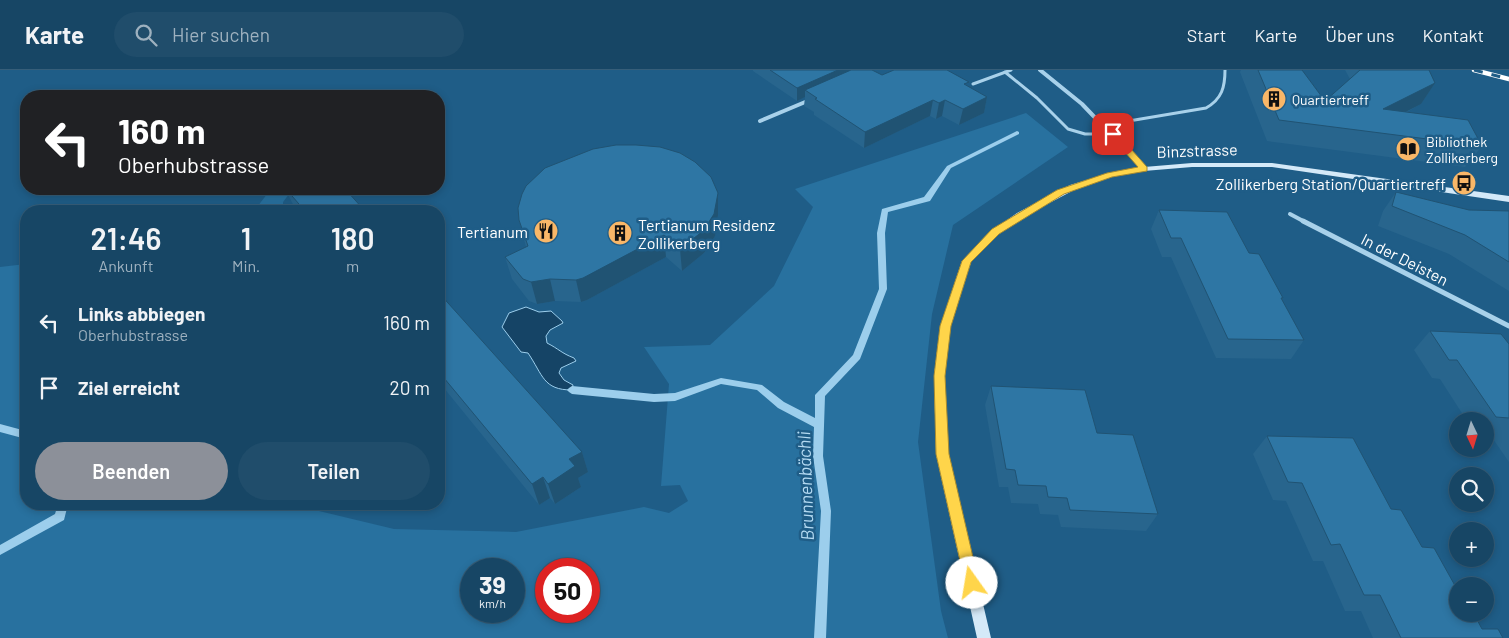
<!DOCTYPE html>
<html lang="de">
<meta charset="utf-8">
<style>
:root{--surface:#174665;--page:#204d6b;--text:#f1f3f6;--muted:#9eb1bf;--line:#365e79;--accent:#8c9099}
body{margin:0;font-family:Barlow,sans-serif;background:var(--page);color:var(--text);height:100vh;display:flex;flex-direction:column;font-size:19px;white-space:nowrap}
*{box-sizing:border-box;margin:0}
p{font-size:16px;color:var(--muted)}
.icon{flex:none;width:28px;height:28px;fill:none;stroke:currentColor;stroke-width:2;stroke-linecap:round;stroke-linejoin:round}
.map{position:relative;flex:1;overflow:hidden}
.side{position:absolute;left:20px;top:135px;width:425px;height:305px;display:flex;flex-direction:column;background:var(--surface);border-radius:20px;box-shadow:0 2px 8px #0003,0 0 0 1px var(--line)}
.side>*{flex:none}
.top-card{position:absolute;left:20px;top:20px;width:425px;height:105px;border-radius:20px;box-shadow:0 2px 8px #0003,0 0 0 1px var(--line);background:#202124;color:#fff;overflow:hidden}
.needle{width:32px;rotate:176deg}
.tools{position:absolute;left:1449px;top:342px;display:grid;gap:10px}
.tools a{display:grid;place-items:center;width:45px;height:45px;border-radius:50%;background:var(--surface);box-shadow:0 2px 8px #0003,0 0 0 1px var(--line);font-size:25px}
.speed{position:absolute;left:460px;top:488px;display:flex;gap:10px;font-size:25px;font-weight:700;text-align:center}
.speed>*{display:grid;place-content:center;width:65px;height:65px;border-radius:50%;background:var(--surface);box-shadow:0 2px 8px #0003,0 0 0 1px var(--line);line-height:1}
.speed small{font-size:12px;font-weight:400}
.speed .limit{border:8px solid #d22;background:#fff;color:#111}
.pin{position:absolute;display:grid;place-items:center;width:42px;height:42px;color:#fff;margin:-21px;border-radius:10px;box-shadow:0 2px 8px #0006}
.me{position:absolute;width:55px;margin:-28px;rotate:347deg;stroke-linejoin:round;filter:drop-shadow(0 0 4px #0008)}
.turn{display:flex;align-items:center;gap:18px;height:105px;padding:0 15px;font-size:22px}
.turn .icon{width:65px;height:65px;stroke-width:2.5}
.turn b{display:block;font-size:35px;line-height:42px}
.eta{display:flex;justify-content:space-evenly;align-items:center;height:85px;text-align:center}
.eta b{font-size:30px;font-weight:600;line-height:35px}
.button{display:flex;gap:10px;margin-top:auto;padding:10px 15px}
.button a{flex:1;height:58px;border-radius:30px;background:var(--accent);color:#fff;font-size:20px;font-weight:600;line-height:58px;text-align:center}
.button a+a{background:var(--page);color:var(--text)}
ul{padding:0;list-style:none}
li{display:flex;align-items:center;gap:15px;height:65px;padding:0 15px}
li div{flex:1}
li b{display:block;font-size:19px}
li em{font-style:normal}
header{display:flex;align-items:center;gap:30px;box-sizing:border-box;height:70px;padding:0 25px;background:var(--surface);border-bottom:1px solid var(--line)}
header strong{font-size:24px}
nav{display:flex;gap:28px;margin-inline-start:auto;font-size:18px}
.search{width:350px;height:45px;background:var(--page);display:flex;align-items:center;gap:12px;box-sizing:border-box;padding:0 18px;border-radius:28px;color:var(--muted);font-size:19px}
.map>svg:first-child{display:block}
.green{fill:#28719f;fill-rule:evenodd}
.water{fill:#154466;stroke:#9cceec}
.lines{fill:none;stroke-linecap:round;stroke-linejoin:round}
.stream{fill:#9cceec;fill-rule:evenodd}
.lane{stroke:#a8d1ea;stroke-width:3}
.street-far1{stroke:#a8d1ea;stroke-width:4}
.street{stroke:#a8d1ea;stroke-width:5}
.secondary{fill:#d4e9f8;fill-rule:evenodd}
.rail-casing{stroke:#fff;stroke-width:4.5}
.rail{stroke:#1f5d87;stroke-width:3;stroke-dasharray:9;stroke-linecap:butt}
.wall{fill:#28658d}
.shaded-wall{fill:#205373}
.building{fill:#2e76a4;stroke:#205373}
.route{fill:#ffd54a;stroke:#a68a30}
.labels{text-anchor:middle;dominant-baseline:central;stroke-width:5;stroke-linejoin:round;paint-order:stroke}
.far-poi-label{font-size:14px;fill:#fff;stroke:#1f5d87;text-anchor:start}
.street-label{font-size:16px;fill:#fff;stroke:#1f5d87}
.poi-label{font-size:16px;fill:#fff;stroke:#1f5d87;text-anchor:end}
.water-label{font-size:18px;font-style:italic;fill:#b4daf2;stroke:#1f5d87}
</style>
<header>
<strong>Karte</strong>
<div class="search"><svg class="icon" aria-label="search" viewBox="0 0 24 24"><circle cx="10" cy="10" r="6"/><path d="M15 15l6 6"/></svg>Hier suchen</div>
<nav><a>Start</a><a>Karte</a><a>Über uns</a><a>Kontakt</a></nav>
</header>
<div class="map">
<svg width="1509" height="568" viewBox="0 0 1509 568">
<rect width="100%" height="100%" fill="#1f5d87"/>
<g class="green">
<path d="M1026 43 1068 77 953 155 932 244 918 372 941 541 948 568H0V197L26 194V434H295L298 436 394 459 516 462 644 437 669 443 688 431 680 415 661 416 669 314 644 277 710 275 774 216 813 137 795 119ZM471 499H514V541H471ZM546 499H589V541H546Z"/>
<path d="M271 119H293L283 132V141H254Z"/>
</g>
<path class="water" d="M526 237 539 242 551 241 562 251 563 253 550 260 546 266 547 273C559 279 561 283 574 288L576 291 561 298 559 303 564 310 573 315 572 320C543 320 543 305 528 283L521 282 502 257 509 243Z"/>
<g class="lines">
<g class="stream">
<path d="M1017 61 1019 62V64L951 98 930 131 888 142 885 163 887 219 860 289 825 326 823 386 831 441 826 568H814L821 441 813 386 814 357 778 338 757 320 721 314 675 331 654 332 572 324 569 322 567 320 569 318 572 316 654 324 675 323 721 308 762 315 784 332 815 348V325L853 285 879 219 877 163 882 139 924 127 947 96Z"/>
<path d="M0 354 26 361V369L0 362Z"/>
<path d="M58 434H68L64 450 0 485V475L55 444Z"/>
</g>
<g class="lane">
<path d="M1005 2 1037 28 1068 59 1085 64H1113"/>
<path d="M973 14 1011 0"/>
<path d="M1105 55 1206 38C1222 29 1225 17 1225 0"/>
</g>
<g class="street-far1">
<path d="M1040 0 1082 34 1144 99"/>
<path d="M760 51 810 30"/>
<path d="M1290 144 1305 152"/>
</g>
<path class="street" d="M1303 151 1509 256"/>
<path class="secondary" d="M1192 93H1272L1509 126V132L1272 97H1192L1144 101 1111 107 1076 119 1023 147 999 164 971 192 950 257 944 306 948 384 991 568H977L936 384 934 306 940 257 962 191 993 160 1017 143 1070 115 1110 103 1144 97Z"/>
<defs>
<path id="rail" d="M1474 0 1509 9"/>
</defs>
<use href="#rail" class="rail-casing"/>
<use href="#rail" class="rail"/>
</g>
<g class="wall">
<path d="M753 0H872L882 5 968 16 987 27 984 43 959 55 942 46 936 49 930 46 864 78 814 45V42L804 36 805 27 797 31 753 1Z"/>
<path d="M1241 0H1302L1325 31 1350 9 1345 0H1429L1435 13 1421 34 1407 42 1482 76 1465 97 1267 71 1240 2Z"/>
<path d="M285 119H345L365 141H298L295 138Z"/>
<path d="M1396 122 1469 140 1509 141V221L1449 184 1378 156 1383 141Z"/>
<path d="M718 123V145L715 166 704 183 682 201 666 187 587 230 581 232 555 231 537 234 529 231 512 209 505 187 526 177 519 150Z"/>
<path d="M1159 140 1249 183 1283 228 1282 230 1304 270 1291 289 1216 288 1171 187H1162L1151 159Z"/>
<path d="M439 223 582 382 588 402 578 408 581 417 555 434 550 428 539 435 439 312Z"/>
<path d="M1430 261 1509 274V392L1491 366H1485V351H1467L1440 309 1432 308 1414 280Z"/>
<path d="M991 316 1097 363 1158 444 1146 461 1061 457 1058 445 1040 444 1038 434 1011 433 1008 417H999L985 335Z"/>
<path d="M1267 366 1391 439 1458 544 1482 559 1503 568H1373L1361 541H1345L1323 491H1313L1286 431 1273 430 1253 384Z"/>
</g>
<g class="shaded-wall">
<path d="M838 0H854L805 20V27L797 31V18Z"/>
<path d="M1435 13 1421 34 1370 60 1383 39Z"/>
<path d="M987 27 984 43 959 55 963 39Z"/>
<path d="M933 30 930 46 864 78 865 62Z"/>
<path d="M945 30 942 46 936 49 939 33Z"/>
<path d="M718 123V145L715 166 704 183 682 201 680 179Z"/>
<path d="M664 165 666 187 587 230 581 232 576 210Z"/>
<path d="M550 209 555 231 537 234 531 212Z"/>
<path d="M582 382 588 402 578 408 581 417 555 434 548 414 569 389Z"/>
<path d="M543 407 550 428 539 435 532 414Z"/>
</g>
<g class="building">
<path d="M770 0H838L797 18Z"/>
<path d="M851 0H872L882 5 894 0H947L969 12 964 14 987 27 963 39 945 30 939 33 933 30 865 62 815 29 817 28 805 20Z"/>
<path d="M1258 0H1302L1325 31 1360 0H1429L1435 13 1383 39 1468 50 1482 76 1279 50Z"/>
<path d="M616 75H636L660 77 680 83 695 92 711 107 718 123 714 144 703 161 680 179 664 165 583 208 576 210 550 209 531 212 523 209 505 187 528 176 519 150 518 138 522 124 526 116 545 98 593 79Z"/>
<path d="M286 119H345L365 141H305Z"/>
<path d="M1396 122 1469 140 1509 141V192L1465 165 1392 136Z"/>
<path d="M1159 140 1227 142 1249 183 1259 184 1283 228H1281L1304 270 1228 269 1181 168H1171Z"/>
<path d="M439 223 582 382 569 389 575 396 548 414 543 407 532 414 439 302Z"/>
<path d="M1430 261 1501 264 1509 274V348L1496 347 1457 290H1449Z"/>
<path d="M991 316 1085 320 1097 363 1133 365 1158 444 1070 440 1067 428 1048 427 1046 416 1018 415 1015 400 1006 399Z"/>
<path d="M1267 366 1353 368 1391 439 1401 440 1422 477 1434 478 1458 521V544H1474L1482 559H1498L1503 568H1401L1380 525H1364L1340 474 1331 475 1302 413 1288 412Z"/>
</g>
<path class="route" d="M1113 61 1116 62 1147 97V101L1112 107 1064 124 999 164 971 192 951 256 945 306 949 384 979 513 977 517 972 519 967 517 965 513 936 384 934 306 940 256 962 191 992 159 1057 120 1107 103 1138 97 1109 64Z"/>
<defs>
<symbol id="building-disc" viewBox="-11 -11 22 22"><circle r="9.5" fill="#f9b768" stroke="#1f5d87"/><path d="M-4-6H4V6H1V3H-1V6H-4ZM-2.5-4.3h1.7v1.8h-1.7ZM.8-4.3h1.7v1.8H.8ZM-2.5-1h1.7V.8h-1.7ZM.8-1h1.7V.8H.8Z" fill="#111"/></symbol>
<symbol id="library-disc" viewBox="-11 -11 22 22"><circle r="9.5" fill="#f9b768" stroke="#1f5d87"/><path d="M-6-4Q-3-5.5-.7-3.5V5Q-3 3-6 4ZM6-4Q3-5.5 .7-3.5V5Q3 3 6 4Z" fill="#111"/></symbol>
<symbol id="bus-disc" viewBox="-11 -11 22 22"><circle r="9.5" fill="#f9b768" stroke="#1f5d87"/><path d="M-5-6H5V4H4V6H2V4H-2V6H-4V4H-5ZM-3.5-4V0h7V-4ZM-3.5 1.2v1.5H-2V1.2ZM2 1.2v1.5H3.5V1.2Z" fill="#111"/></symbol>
<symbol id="restaurant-disc" viewBox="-11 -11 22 22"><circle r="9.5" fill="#f9b768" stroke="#1f5d87"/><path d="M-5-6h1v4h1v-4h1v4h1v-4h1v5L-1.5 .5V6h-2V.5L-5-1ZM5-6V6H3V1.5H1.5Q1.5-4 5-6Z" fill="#111"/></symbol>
</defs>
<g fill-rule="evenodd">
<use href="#building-disc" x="1260" y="15" width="28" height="28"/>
<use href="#library-disc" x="1394" y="65" width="28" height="28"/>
<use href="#bus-disc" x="1450" y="99" width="28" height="28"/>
<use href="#restaurant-disc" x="532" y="147" width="28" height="28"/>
<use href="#building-disc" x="606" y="149" width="28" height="28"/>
</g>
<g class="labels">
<g class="far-poi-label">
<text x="1292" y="29">Quartiertreff</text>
<text x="1426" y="71">Bibliothek<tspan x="1426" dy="16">Zollikerberg</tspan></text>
</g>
<g class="street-label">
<text transform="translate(1197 80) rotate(-2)">Binzstrasse</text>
<text transform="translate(1405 189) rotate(27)">In der Deisten</text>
</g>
<g class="poi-label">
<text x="1446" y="113">Zollikerberg Station/Quartiertreff</text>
<text x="638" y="154" text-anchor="start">Tertianum Residenz<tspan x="638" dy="18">Zollikerberg</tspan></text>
<text x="528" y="161">Tertianum</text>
</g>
<g class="water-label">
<text transform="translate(805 416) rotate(-92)">Brunnenbächli</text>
</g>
</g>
</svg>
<div class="tools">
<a><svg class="needle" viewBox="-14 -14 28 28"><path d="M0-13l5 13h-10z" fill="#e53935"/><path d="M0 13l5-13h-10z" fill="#9eb1bf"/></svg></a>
<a><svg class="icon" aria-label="search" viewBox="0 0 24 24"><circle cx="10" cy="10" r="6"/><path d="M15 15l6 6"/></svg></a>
<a>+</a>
<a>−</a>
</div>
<div class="speed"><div>39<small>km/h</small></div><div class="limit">50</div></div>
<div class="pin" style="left:1113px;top:64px;background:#d93025"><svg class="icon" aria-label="arrive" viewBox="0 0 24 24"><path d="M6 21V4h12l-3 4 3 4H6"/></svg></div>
<svg class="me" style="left:972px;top:513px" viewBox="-20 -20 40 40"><circle r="19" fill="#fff"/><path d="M0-13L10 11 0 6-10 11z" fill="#ffd54a"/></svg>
<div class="top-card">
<div class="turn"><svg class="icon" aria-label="left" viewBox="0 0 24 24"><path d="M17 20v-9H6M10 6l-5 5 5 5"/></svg><div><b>160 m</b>Oberhubstrasse</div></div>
</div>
<section class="side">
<div class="eta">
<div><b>21:46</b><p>Ankunft</p></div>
<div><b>1</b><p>Min.</p></div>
<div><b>180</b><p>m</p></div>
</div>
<ul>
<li><svg class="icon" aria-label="left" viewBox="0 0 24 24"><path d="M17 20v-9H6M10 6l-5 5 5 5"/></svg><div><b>Links abbiegen</b><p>Oberhubstrasse</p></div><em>160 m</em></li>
<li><svg class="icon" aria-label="arrive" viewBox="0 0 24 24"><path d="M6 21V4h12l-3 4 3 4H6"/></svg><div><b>Ziel erreicht</b></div><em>20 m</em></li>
</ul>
<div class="button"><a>Beenden</a><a>Teilen</a></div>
</section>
</div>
